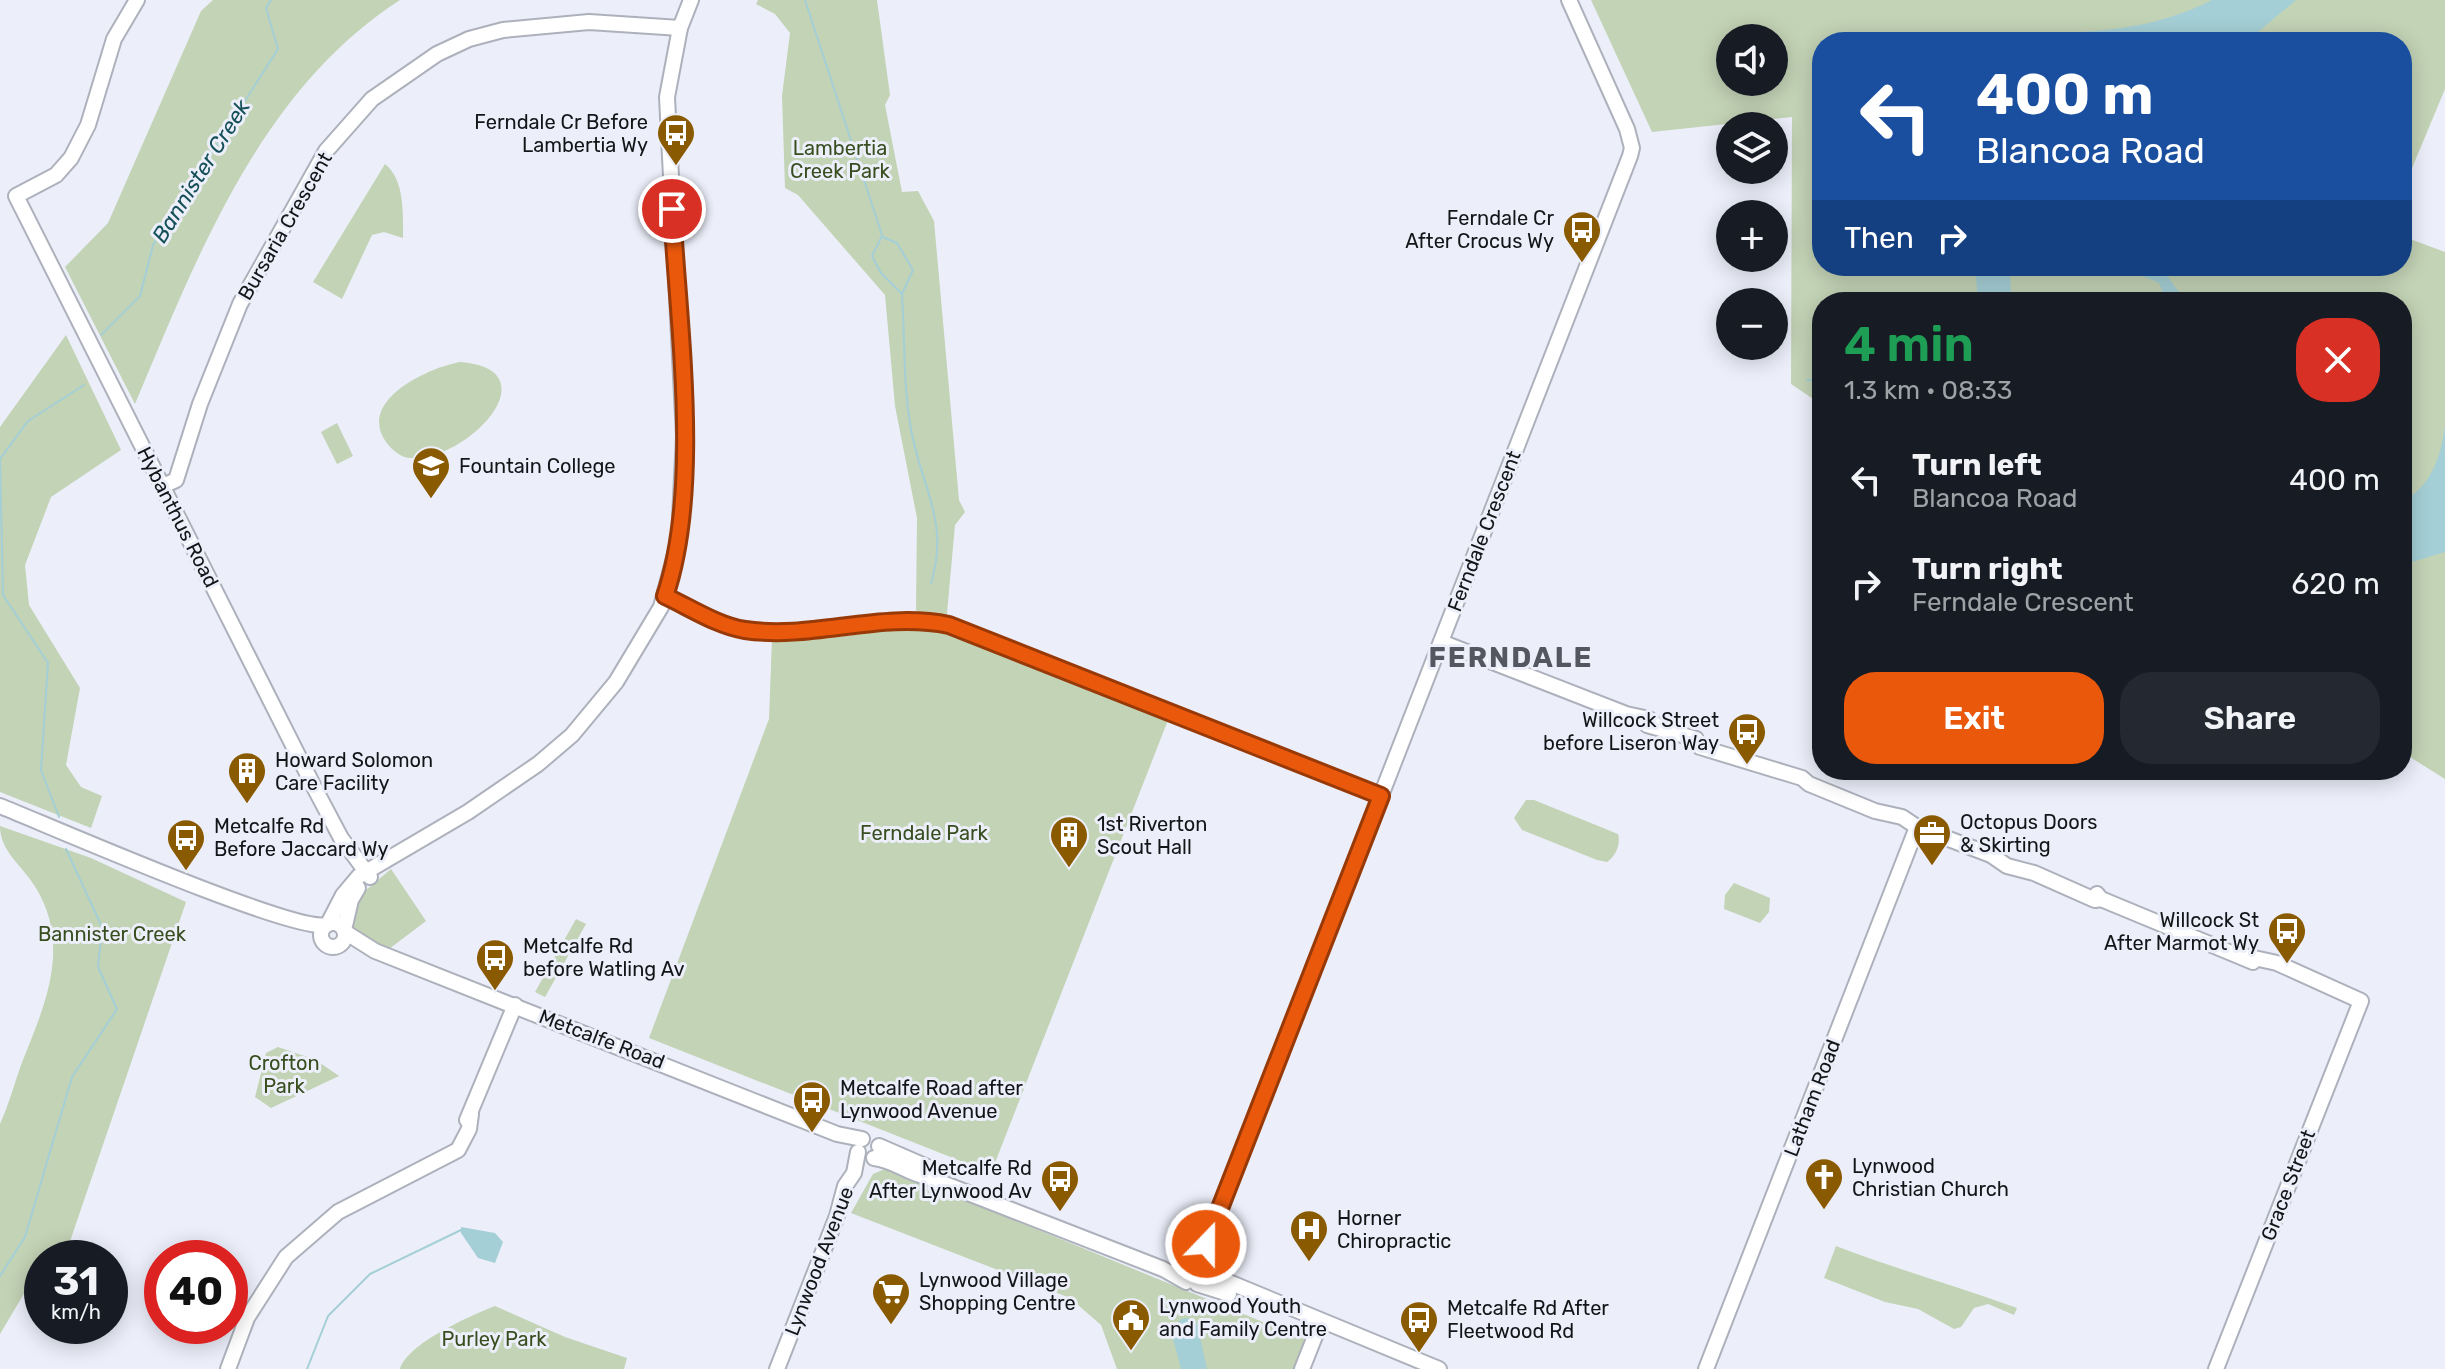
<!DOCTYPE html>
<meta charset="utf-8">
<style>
:root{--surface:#171b24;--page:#242831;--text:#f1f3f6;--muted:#9ea1a6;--accent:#ea580c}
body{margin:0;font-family:Rubik,sans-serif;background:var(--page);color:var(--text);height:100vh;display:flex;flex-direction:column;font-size:30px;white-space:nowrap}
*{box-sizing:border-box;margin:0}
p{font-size:26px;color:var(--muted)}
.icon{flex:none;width:44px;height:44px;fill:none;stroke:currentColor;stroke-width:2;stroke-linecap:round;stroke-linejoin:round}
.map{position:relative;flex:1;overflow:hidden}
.details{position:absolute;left:1812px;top:292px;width:600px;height:488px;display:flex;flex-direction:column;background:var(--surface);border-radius:32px;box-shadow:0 4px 20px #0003}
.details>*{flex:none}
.banner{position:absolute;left:1812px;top:32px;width:600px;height:244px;border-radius:32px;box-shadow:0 4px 20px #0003;background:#1a4fa0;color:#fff;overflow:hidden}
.controls{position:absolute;left:1716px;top:24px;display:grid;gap:16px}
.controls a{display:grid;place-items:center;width:72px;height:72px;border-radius:50%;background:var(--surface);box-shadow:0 4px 20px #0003;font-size:40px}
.speed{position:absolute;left:24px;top:1240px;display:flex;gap:16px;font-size:40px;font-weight:700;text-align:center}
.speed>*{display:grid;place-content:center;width:104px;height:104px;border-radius:50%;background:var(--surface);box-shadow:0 4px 20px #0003;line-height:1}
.speed small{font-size:20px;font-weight:400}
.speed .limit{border:12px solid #d22;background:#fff;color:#111}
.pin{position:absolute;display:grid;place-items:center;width:68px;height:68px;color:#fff;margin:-34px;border:4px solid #fff;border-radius:50%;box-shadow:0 2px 8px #0007}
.me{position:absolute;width:88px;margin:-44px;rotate:22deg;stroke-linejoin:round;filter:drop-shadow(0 0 6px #0008)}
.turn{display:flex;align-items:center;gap:28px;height:168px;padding:0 32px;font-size:36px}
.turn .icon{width:104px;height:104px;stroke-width:2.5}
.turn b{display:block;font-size:56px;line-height:68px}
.then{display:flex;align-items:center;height:76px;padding:0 32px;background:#0003;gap:16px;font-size:30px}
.round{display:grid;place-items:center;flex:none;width:84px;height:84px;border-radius:32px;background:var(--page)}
.overview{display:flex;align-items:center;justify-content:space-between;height:136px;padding:0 32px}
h1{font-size:48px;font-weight:600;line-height:60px;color:#1e9e55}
.primary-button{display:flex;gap:16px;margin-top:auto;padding:16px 32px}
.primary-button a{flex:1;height:92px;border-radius:32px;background:var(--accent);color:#fff;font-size:32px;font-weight:600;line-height:92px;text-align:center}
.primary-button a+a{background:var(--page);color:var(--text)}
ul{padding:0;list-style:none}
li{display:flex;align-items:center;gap:24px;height:104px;padding:0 32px}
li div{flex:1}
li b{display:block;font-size:30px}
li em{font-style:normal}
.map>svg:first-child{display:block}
.green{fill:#c3d3b5;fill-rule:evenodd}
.water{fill:#a5cfd6}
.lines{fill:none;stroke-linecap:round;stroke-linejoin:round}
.stream{stroke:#a5cfd6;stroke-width:2}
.secondary-casing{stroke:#adb1bb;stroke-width:18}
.secondary{stroke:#fff;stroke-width:14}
.route-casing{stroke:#983908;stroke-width:20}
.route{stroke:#ea580c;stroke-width:14}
.labels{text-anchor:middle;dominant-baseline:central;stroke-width:6;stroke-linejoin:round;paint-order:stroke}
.poi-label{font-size:20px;fill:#141518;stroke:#eceffa;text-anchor:start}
.park-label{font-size:20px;fill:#384e1f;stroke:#eceffa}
.street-label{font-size:20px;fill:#141518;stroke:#eceffa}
.water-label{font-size:22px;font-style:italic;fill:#155059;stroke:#eceffa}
.district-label{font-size:28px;font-weight:bold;letter-spacing:2px;fill:#545760;stroke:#eceffa}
</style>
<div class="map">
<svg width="2445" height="1369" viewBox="0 0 2445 1369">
<rect width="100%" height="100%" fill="#eceffa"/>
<g class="green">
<path d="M213 0H400C260 90 197 257 135 404L65 267 108 223 201 11Z"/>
<path d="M758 0H877L890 95 885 105 902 192 918 191 934 221 959 500 965 512 955 525 946 624 924 621 916 610 917 518 895 406 885 295 798 195 785 188 782 96 790 33 775 14 756 4Z"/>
<path d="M1591 0H2445V89L2402 192V42H1822V266H2402V236L2445 252V779L2402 752V302H1822V405L1791 384 1792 117 1652 132ZM1730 38H1774V82H1730Z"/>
<path d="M385 164C405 180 403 214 403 238L384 232 372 235 342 299 313 282Z"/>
<path d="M66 335 121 450 51 497 25 565 29 605 80 688 66 765 81 787 102 796 91 828 0 792V427Z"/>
<path d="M460 362C553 369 469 461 411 458 401 458 392 450 386 442 357 401 427 368 460 362Z"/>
<path d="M337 423 353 456 337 464 321 432Z"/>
<path d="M899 625 945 631 1170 715 991 1173 649 1038 769 719 772 638 848 636Z"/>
<path d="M1526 800H1534L1618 834C1621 844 1616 856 1607 862L1597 860 1522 830 1514 818Z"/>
<path d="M0 826 91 858 186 902 66 1253 57 1258H42V1272L31 1282 0 1334V1124C9 1104 14 1085 21 1065 44 1007 72 948 36 888 23 866 0 852 0 826Z"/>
<path d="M391 869 426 921 389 949H384L354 935 349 925 359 896Z"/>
<path d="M1734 883 1770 898 1769 912 1760 923 1724 909 1725 895Z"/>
<path d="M576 919 586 924 545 997 535 992Z"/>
<path d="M278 1047 316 1060 339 1076 271 1108 255 1097 266 1053Z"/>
<path d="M887 1168 1307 1340 1296 1369H1117L1101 1325 1070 1298 851 1213 873 1174Z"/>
<path d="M1836 1246C1896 1269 1956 1286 2017 1308L2014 1315 1988 1304 1974 1308 1961 1327 1954 1329 1918 1309 1885 1302 1824 1278Z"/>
<path d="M495 1306 565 1337 627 1358 624 1369H400C408 1343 470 1316 495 1306Z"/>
</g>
<g class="water">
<path d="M2212 0H2296L2246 42H2029L2036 35C2103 30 2150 31 2212 0Z"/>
<path d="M1975 266H2009L2012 302H1978Z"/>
<path d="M2137 266H2160L2184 299 2182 302H2167L2159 283 2141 275Z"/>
<path d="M2445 425V552L2402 565V501C2431 488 2442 454 2445 425Z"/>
<path d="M461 1227 495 1233 503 1242 495 1263 478 1258 461 1233Z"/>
<path d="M1190 1318 1197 1323 1207 1369H1181L1171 1331 1181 1319Z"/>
</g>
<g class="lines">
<g class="stream">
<path d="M805 0 882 235"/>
<path d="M882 236 872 256 881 273 902 294C905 338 903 386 911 429 921 487 950 521 931 583"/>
<path d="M883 237 897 243 913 270 902 294"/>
<path d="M101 335 140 296 153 245 278 49 266 8 271 0"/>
<path d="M1807 380H1822"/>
<path d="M59 817 41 770 48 663 3 595 0 459 28 421 84 385"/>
<path d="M0 1276 25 1237 72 1077 117 1009 98 967 102 927 66 849"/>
<path d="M307 1369 328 1316 370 1274 461 1230"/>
</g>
<defs>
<g id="secondary">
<path d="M137 0 114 39 88 125 71 158 56 175 16 196 314 787 341 838 370 877"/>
<path d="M163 486 176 480 200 404 240 304 326 151 372 99 437 54 469 39 503 30 589 22 680 28"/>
<path d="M665 596C689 607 718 626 745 630 813 640 880 611 949 625L1381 796"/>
<path d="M1441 642 1626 714 1649 719 1656 725"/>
<path d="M1647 725 1696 739"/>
<path d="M1690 738 1700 747 1802 778 1809 784 1875 811 1902 817 1917 827 1991 855 2007 866 2034 873 2095 900 2101 899"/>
<path d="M0 806C50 826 292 932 326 925"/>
<path d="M2097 894 2101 899 2253 962"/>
<circle cx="333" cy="935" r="12"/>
<path d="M328 924 343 895 359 876 468 812 538 764 572 735 616 682 661 607 679 539 684 436 667 97 680 28 691 0"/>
<path d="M344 930 351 900 358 888"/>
<path d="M345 932 375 951 837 1134 862 1139"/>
<path d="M467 1120 515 1005"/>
<path d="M879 1146 941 1173"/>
<path d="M874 1158C894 1160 907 1173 927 1177L1163 1269 1186 1282"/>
<path d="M1192 1264 1206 1244 1222 1204 1630 156 1632 148 1627 129 1569 0"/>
<path d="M1202 1271 1439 1369"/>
<path d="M1197 1284 1229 1294"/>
<path d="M228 1369 247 1318 286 1257 338 1212 458 1150 469 1129 471 1114"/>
<path d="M777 1369 837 1216 845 1186 854 1173 858 1152"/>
<path d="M1302 1369 1321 1321"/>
<path d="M1706 1369 1917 827"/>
<path d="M2216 1369 2361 1001 2277 963 2245 956"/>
</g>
</defs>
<use href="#secondary" class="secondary-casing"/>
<use href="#secondary" class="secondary"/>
</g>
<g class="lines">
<defs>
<path id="route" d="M672 209C678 324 702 487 665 596 689 607 718 626 745 630 813 640 880 611 949 625L1381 796 1206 1244"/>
</defs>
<use href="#route" class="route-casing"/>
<use href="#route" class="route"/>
</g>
<defs>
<symbol id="bus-pin" viewBox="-11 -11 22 30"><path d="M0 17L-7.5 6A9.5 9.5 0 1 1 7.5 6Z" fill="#8a5a00" stroke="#eceffa"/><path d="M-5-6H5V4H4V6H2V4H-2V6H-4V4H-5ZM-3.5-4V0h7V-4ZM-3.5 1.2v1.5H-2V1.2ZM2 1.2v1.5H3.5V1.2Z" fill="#fff"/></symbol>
<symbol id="school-pin" viewBox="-11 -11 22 30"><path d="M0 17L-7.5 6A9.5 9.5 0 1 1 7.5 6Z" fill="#8a5a00" stroke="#eceffa"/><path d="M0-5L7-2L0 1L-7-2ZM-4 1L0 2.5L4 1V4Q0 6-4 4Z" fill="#fff"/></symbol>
<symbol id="building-pin" viewBox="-11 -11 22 30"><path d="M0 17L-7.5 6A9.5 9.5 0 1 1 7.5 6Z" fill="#8a5a00" stroke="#eceffa"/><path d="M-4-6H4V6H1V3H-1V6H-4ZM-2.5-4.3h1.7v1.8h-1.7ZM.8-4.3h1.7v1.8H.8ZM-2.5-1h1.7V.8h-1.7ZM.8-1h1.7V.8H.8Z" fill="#fff"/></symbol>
<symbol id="office-pin" viewBox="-11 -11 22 30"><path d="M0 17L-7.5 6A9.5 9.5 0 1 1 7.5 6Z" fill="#8a5a00" stroke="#eceffa"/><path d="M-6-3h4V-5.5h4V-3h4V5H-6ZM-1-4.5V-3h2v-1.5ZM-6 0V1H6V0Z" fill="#fff"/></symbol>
<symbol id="church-pin" viewBox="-11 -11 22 30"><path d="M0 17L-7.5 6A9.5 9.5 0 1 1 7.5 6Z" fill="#8a5a00" stroke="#eceffa"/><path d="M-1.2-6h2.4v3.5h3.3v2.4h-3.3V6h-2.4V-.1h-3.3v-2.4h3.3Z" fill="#fff"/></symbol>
<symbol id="hospital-pin" viewBox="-11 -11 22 30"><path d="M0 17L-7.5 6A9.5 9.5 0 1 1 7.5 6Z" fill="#8a5a00" stroke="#eceffa"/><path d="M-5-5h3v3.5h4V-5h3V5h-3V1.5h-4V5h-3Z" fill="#fff"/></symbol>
<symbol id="supermarket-pin" viewBox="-11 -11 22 30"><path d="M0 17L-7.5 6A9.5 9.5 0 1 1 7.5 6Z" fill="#8a5a00" stroke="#eceffa"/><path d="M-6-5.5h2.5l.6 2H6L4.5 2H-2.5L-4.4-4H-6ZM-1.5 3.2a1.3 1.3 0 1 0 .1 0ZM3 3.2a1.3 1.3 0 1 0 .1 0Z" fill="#fff"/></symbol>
<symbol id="civic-pin" viewBox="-11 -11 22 30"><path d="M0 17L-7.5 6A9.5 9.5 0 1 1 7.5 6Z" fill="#8a5a00" stroke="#eceffa"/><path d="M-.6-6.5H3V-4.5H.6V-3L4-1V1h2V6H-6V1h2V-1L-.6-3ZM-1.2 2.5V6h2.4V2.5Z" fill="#fff"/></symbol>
</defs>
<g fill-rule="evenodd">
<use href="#bus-pin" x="654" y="111" width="44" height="60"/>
<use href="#bus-pin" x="1560" y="208" width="44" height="60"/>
<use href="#school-pin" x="409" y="444" width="44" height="60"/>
<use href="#bus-pin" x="1725" y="710" width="44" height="60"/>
<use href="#building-pin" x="225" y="749" width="44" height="60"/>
<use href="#office-pin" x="1910" y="811" width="44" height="60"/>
<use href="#building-pin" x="1047" y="813" width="44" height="60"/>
<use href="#bus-pin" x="164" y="816" width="44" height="60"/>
<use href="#bus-pin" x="2265" y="909" width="44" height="60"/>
<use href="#bus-pin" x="473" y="936" width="44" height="60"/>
<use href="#bus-pin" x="790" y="1078" width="44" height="60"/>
<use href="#church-pin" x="1802" y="1155" width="44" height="60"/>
<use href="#bus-pin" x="1038" y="1157" width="44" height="60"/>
<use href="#hospital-pin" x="1287" y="1207" width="44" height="60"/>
<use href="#supermarket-pin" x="869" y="1270" width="44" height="60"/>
<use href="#civic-pin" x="1109" y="1296" width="44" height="60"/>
<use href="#bus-pin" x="1397" y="1298" width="44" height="60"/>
</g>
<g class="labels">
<g class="poi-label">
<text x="648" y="122" text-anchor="end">Ferndale Cr Before<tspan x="648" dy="23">Lambertia Wy</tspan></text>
<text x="1554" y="218" text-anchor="end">Ferndale Cr<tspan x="1554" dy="23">After Crocus Wy</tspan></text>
<text x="459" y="466">Fountain College</text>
<text x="1719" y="720" text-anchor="end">Willcock Street<tspan x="1719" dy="23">before Liseron Way</tspan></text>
<text x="275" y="760">Howard Solomon<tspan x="275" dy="23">Care Facility</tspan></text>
<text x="1960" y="822">Octopus Doors<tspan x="1960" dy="23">&amp; Skirting</tspan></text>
<text x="1097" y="824">1st Riverton<tspan x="1097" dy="23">Scout Hall</tspan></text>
<text x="214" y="826">Metcalfe Rd<tspan x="214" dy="23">Before Jaccard Wy</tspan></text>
<text x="2259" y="920" text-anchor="end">Willcock St<tspan x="2259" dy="23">After Marmot Wy</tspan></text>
<text x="523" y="946">Metcalfe Rd<tspan x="523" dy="23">before Watling Av</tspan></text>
<text x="840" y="1088">Metcalfe Road after<tspan x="840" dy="23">Lynwood Avenue</tspan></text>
<text x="1852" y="1166">Lynwood<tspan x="1852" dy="23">Christian Church</tspan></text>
<text x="1032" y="1168" text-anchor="end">Metcalfe Rd<tspan x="1032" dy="23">After Lynwood Av</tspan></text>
<text x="1337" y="1218">Horner<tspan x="1337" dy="23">Chiropractic</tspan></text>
<text x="919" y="1280">Lynwood Village<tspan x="919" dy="23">Shopping Centre</tspan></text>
<text x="1159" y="1306">Lynwood Youth<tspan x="1159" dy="23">and Family Centre</tspan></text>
<text x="1447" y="1308">Metcalfe Rd After<tspan x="1447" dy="23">Fleetwood Rd</tspan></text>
</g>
<g class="park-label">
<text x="840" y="148">Lambertia<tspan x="840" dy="23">Creek Park</tspan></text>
<text x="924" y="833">Ferndale Park</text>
<text x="112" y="934">Bannister Creek</text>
<text x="284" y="1063">Crofton<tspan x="284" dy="23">Park</tspan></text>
<text x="494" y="1339">Purley Park</text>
</g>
<g class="street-label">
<text transform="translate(285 226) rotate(-60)">Bursaria Crescent</text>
<text transform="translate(178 517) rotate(63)">Hybanthus Road</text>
<text transform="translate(1484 531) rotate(-69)">Ferndale Crescent</text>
<text transform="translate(602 1039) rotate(21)">Metcalfe Road</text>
<text transform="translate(1812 1098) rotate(-69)">Latham Road</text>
<text transform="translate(2288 1185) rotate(-69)">Grace Street</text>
<text transform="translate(819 1261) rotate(-69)">Lynwood Avenue</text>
</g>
<g class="water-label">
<text transform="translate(201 171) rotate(-58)">Bannister Creek</text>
</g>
<g class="district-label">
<text x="1511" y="657">FERNDALE</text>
</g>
</g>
</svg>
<div class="controls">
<a><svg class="icon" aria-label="sound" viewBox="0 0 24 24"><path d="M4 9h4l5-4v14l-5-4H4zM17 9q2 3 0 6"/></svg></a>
<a><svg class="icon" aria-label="layers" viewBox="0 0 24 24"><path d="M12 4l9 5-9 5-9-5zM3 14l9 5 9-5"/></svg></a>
<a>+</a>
<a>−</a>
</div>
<div class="speed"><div>31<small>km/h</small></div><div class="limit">40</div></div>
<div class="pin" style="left:672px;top:209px;background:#d93025"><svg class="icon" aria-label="arrive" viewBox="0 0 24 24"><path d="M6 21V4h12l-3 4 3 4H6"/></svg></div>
<svg class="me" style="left:1206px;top:1244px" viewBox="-20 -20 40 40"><circle r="17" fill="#ea580c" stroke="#fff" stroke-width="3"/><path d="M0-11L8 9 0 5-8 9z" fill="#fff"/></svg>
<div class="banner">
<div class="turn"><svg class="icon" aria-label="left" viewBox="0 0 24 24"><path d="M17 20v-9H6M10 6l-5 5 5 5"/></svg><div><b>400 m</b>Blancoa Road</div></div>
<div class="then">Then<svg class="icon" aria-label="right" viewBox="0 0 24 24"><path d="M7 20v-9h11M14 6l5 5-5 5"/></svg></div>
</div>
<section class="details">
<div class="overview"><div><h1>4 min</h1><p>1.3 km · 08:33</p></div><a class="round" style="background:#d93025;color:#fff"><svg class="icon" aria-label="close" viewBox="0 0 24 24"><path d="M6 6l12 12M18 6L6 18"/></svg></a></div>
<ul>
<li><svg class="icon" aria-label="left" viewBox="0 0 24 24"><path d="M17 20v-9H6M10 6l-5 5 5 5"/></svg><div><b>Turn left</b><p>Blancoa Road</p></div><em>400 m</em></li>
<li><svg class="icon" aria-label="right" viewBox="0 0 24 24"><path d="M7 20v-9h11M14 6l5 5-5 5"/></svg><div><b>Turn right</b><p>Ferndale Crescent</p></div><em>620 m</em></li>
</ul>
<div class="primary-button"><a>Exit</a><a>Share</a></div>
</section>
</div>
